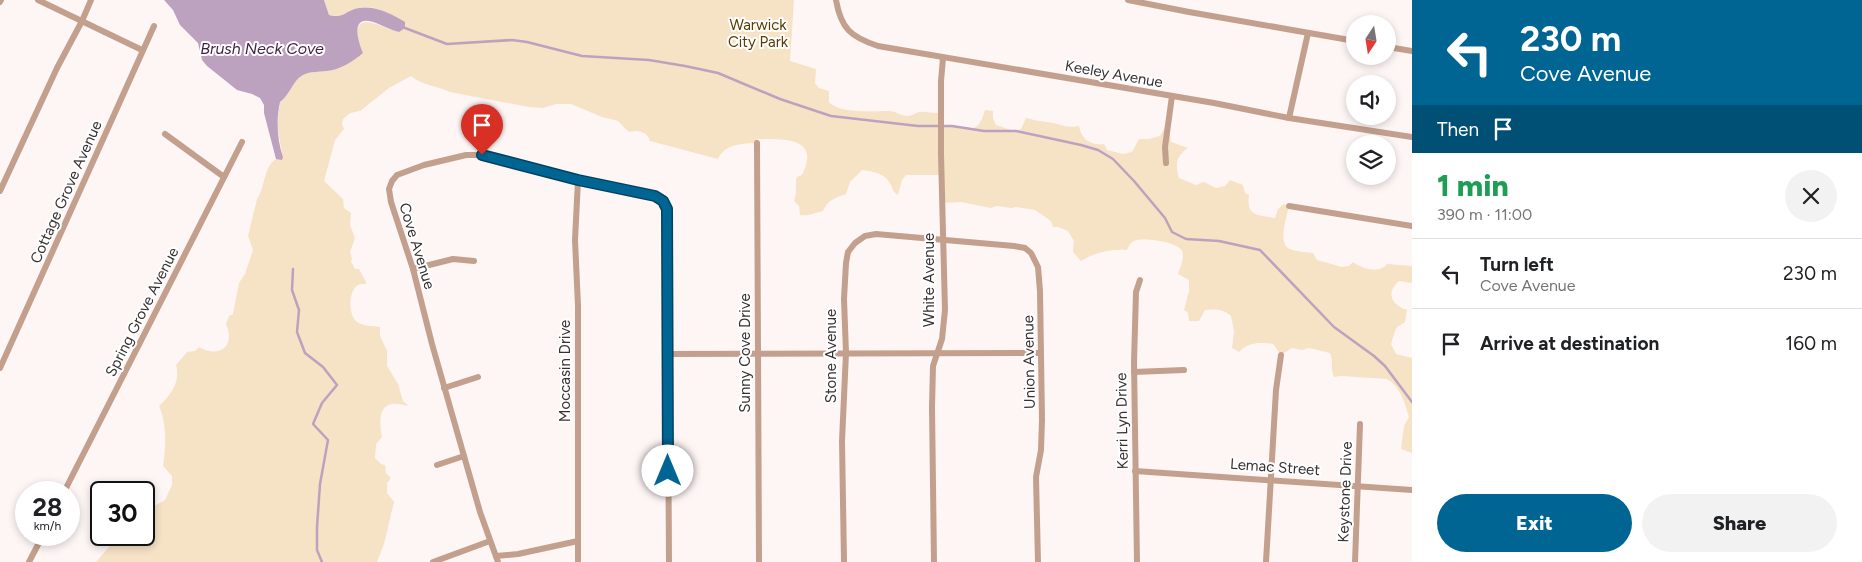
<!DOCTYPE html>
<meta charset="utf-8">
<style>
:root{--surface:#fff;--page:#f2f2f2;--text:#202124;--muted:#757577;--line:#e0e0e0;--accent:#016594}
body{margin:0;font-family:Figtree,sans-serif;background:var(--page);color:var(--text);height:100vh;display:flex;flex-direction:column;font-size:19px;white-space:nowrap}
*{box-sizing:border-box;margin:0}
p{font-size:16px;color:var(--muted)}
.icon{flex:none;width:28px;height:28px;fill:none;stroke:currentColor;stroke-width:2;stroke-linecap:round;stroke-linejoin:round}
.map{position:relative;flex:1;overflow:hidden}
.drawer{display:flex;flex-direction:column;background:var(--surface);width:450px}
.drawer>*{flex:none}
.hud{background:#016594;color:#fff;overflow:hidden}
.needle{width:32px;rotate:192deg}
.buttons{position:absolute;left:1346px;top:15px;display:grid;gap:10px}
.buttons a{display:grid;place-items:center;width:50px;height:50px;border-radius:50%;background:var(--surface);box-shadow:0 2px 8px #0003;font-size:25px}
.speed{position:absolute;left:15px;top:481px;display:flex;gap:10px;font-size:25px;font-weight:700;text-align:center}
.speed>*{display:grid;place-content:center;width:65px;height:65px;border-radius:50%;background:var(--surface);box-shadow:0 2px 8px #0003;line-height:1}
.speed small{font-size:12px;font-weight:400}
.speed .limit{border:2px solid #111;border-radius:8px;background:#fff;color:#111}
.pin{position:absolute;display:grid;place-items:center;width:42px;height:42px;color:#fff;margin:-51px -21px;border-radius:50% 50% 50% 0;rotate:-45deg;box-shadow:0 0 5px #0007}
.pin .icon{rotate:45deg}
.me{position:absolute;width:55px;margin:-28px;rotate:0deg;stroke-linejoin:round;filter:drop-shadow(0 0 4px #0008)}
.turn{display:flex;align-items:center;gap:18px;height:105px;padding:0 25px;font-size:22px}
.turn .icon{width:65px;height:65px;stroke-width:2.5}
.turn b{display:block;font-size:35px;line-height:42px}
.then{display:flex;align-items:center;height:48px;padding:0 25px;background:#0003;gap:10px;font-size:19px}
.round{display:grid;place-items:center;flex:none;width:52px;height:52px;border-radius:26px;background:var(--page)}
.headline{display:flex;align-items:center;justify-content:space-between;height:85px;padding:0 25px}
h1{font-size:30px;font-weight:800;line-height:38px;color:#1e9e55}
.action{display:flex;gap:10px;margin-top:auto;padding:10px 25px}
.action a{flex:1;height:58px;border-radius:30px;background:var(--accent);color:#fff;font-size:20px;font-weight:800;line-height:58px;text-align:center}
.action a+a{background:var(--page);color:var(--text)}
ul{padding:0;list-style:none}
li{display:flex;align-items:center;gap:15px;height:70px;padding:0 25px;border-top:1px solid var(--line)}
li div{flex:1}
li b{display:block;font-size:19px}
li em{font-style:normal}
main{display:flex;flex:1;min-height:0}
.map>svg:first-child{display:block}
.green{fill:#f6e2c5}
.water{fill:#bda2bf}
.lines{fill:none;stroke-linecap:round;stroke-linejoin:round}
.stream{stroke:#bda2bf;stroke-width:2.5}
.street{stroke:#c3a08d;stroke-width:6}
.route-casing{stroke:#014260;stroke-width:12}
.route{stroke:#016594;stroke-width:9}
.labels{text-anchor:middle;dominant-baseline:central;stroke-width:4;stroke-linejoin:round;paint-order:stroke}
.park-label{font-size:15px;fill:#5b3c00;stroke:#fff}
.street-label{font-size:15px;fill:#373131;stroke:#fff}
.water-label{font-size:16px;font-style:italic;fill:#411e44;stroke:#fff}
</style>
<main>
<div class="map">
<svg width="1412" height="562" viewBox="0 0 1412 562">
<rect width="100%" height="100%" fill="#fef5f5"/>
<path class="green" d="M324 0H794L790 61 816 69 815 83 819 88 829 91V102C840 114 873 111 889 111 895 111 901 116 908 116 911 116 915 113 919 112 925 111 932 113 938 113L941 125C966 124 977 140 985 110L993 111V118L996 125 1014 131 1021 129 1026 118C1033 120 1040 121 1047 122 1059 123 1065 129 1079 126 1081 139 1091 146 1104 144L1107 150 1123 154 1132 152 1139 139H1149L1160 136 1168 122 1171 142 1188 148C1176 156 1175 165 1179 178L1196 185 1204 182 1216 188 1225 186 1230 180 1243 185 1245 193 1249 195C1246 217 1258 215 1275 218L1278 209 1284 204 1289 206C1287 216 1277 245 1290 249 1297 252 1306 252 1313 253L1317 260 1342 267 1349 266 1353 262C1363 269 1379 274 1387 264L1412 266V283L1399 281C1385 293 1392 305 1407 310L1405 322 1396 328 1391 344 1396 354 1412 358V453L1401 449 1404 426 1409 417C1405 403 1400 386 1387 379L1341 376 1334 377C1330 369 1334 362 1330 353L1309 348 1302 350 1292 348 1281 355 1273 344C1260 342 1248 342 1239 352L1232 348 1234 331 1231 316C1223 309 1216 309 1205 310L1199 321H1189L1188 313 1184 310 1189 291V280L1178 274C1180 268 1185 257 1182 251 1178 242 1143 237 1134 241 1130 243 1129 246 1127 250 1112 249 1095 252 1081 261L1073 252 1074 241 1068 231 1058 227H1053L1051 221 1035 210 1016 207 1011 208 997 206 991 208 961 202 942 203 939 175H906L902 180 898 195C893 192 893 190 891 185 885 173 874 172 862 170L850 182 846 194C834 198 828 200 823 211 813 213 812 216 800 215L799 206 794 201C798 192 794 185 797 177L802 175C821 137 784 139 758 139L755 143C741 144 725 144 718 159L650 141C648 132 638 129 629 132L618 121 602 117 571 104H556L543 108 529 107 450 92C438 86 421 85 411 76L389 88 360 111 350 113 343 119 342 124 344 129 335 140 324 181 343 199 344 208 351 213 350 225 355 238 350 252 352 259 351 261 355 269H359L366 282V284C363 284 360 284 358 285 348 291 348 315 357 322 362 326 373 326 380 327V336L387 351V366L398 384 403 401 409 406C403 405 397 403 392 404 377 406 380 427 382 437L376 444 375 458 381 464 385 465 386 473 391 478 387 483V493L394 502 384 544 377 562H96L119 535H144V506L156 505 165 500 172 485V476L163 466C166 446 167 424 159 406 171 395 181 381 176 365L187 352 195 351 199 347C219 359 236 346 226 324L229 316 233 314 239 283 245 274 253 250 248 236 257 199C265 189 263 167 276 159 278 157 281 158 283 157L277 126 280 102C290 95 293 80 303 75 311 71 319 72 327 71 339 69 354 61 362 53 350 19 362 16 391 30L398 18C388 14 379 8 368 7 353 6 344 19 329 15Z"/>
<path class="water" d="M164 0H324L329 15C344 19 346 10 359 8 374 5 393 14 405 22V28L399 32C391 30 384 26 376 23 350 13 357 39 363 53 354 61 339 70 327 71 319 72 311 71 303 75 293 80 290 95 280 102 276 120 277 139 283 157L282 160 276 159 264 113V105L260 98 252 94 237 90 207 66 202 60 198 43 180 25 173 10Z"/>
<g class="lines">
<g class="stream">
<path d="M405 28 447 44 512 40 527 42 582 56 649 60 685 66 718 73 780 99 831 116 918 126H952L984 131H1016L1081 145 1098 150 1113 159 1134 181 1165 218 1172 232 1186 239 1219 241 1260 250 1334 327 1374 356 1385 366 1412 402"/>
<path d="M293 269 292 290 299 310 297 332 305 353 323 367 337 385 322 403 313 424 328 440 320 484 317 527V550L322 562"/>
</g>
<g class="street">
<path d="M38 0 142 50"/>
<path d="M836 0C841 29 851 37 878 46L1214 103 1289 118 1412 137"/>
<path d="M1128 0 1189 12 1355 41"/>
<path d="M0 2 1 0"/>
<path d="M1388 47 1412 51"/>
<path d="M1289 118 1308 33"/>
<path d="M165 134 224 177"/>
<path d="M757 143 759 562"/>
<path d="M1166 163 1165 147 1172 96"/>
<path d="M578 180 575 240 578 306V562"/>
<path d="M0 191 57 68 82 21 91 0"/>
<path d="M1289 206 1412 226"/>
<path d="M413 269 453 259 474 261"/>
<path d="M668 354 1040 353"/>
<path d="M0 368 154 26"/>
<path d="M1134 372 1184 370"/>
<path d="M444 388 478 377"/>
<path d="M437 465 464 456"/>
<path d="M1135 471 1412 490"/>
<path d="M64 492 242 142"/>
<path d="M496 556 518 554 578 541"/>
<path d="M29 562 43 535"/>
<path d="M433 562 490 541"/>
<path d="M498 562 480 512 432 344 413 269 391 202 389 189 392 181 397 175 424 165 466 155H482L578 180 655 196 663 201 667 209 669 562"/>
<path d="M844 562 842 441 846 353 844 299 846 263 848 252 855 243 865 236 876 234 1014 246 1025 248 1031 253 1038 267 1040 291 1042 420 1041 450 1036 477 1038 562"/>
<path d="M934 562 932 407 933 366 942 339 945 310 941 154V81L943 58"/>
<path d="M1137 562 1134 362 1136 292 1140 280"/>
<path d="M1266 562 1276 390 1281 355"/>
<path d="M1355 562 1360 424"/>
</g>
</g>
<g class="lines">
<defs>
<path id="route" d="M482 155 578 180 655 196 663 201 667 209 668 471"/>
</defs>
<use href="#route" class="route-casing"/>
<use href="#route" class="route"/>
</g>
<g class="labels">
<g class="park-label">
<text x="758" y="25">Warwick<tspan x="758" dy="17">City Park</tspan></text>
</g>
<g class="street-label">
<text transform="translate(1114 74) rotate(10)">Keeley Avenue</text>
<text transform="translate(66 192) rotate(-66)">Cottage Grove Avenue</text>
<text transform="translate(417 246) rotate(73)">Cove Avenue</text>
<text transform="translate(929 280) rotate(-90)">White Avenue</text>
<text transform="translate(142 312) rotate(-63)">Spring Grove Avenue</text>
<text transform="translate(745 353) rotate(-90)">Sunny Cove Drive</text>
<text transform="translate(831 356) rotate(-90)">Stone Avenue</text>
<text transform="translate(1029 362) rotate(-91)">Union Avenue</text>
<text transform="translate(565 371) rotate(-90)">Moccasin Drive</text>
<text transform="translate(1122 421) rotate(-91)">Kerri Lyn Drive</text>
<text transform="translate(1275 467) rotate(4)">Lemac Street</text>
<text transform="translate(1345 492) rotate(-88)">Keystone Drive</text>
</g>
<g class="water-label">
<text x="262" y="48">Brush Neck Cove</text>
</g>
</g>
</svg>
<div class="buttons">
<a><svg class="needle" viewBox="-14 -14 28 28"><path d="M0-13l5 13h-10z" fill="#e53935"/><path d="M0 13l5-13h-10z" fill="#757577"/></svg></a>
<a><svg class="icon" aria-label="sound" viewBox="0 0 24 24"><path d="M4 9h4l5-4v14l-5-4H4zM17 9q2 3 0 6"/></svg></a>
<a><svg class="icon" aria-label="layers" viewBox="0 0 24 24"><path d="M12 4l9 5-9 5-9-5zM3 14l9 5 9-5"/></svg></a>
</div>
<div class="speed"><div>28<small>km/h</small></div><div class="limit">30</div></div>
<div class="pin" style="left:482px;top:155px;background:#d93025"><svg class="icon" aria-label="arrive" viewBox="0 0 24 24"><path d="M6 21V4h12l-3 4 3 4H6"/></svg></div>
<svg class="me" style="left:668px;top:471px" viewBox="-20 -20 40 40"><circle r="19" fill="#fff"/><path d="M0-13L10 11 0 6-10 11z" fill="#016594"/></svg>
</div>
<section class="drawer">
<div class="hud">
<div class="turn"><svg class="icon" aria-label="left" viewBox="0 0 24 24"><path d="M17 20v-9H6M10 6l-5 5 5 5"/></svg><div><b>230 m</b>Cove Avenue</div></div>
<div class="then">Then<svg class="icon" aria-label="arrive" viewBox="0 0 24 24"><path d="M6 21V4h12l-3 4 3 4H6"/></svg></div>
</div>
<div class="headline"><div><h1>1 min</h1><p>390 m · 11:00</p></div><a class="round"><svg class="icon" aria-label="close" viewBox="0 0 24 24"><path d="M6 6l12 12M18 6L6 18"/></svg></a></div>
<ul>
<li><svg class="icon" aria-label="left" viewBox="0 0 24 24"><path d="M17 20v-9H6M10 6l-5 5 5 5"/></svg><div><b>Turn left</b><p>Cove Avenue</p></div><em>230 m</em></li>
<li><svg class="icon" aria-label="arrive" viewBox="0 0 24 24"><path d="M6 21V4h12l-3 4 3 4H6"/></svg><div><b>Arrive at destination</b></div><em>160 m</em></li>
</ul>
<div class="action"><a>Exit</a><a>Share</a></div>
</section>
</main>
